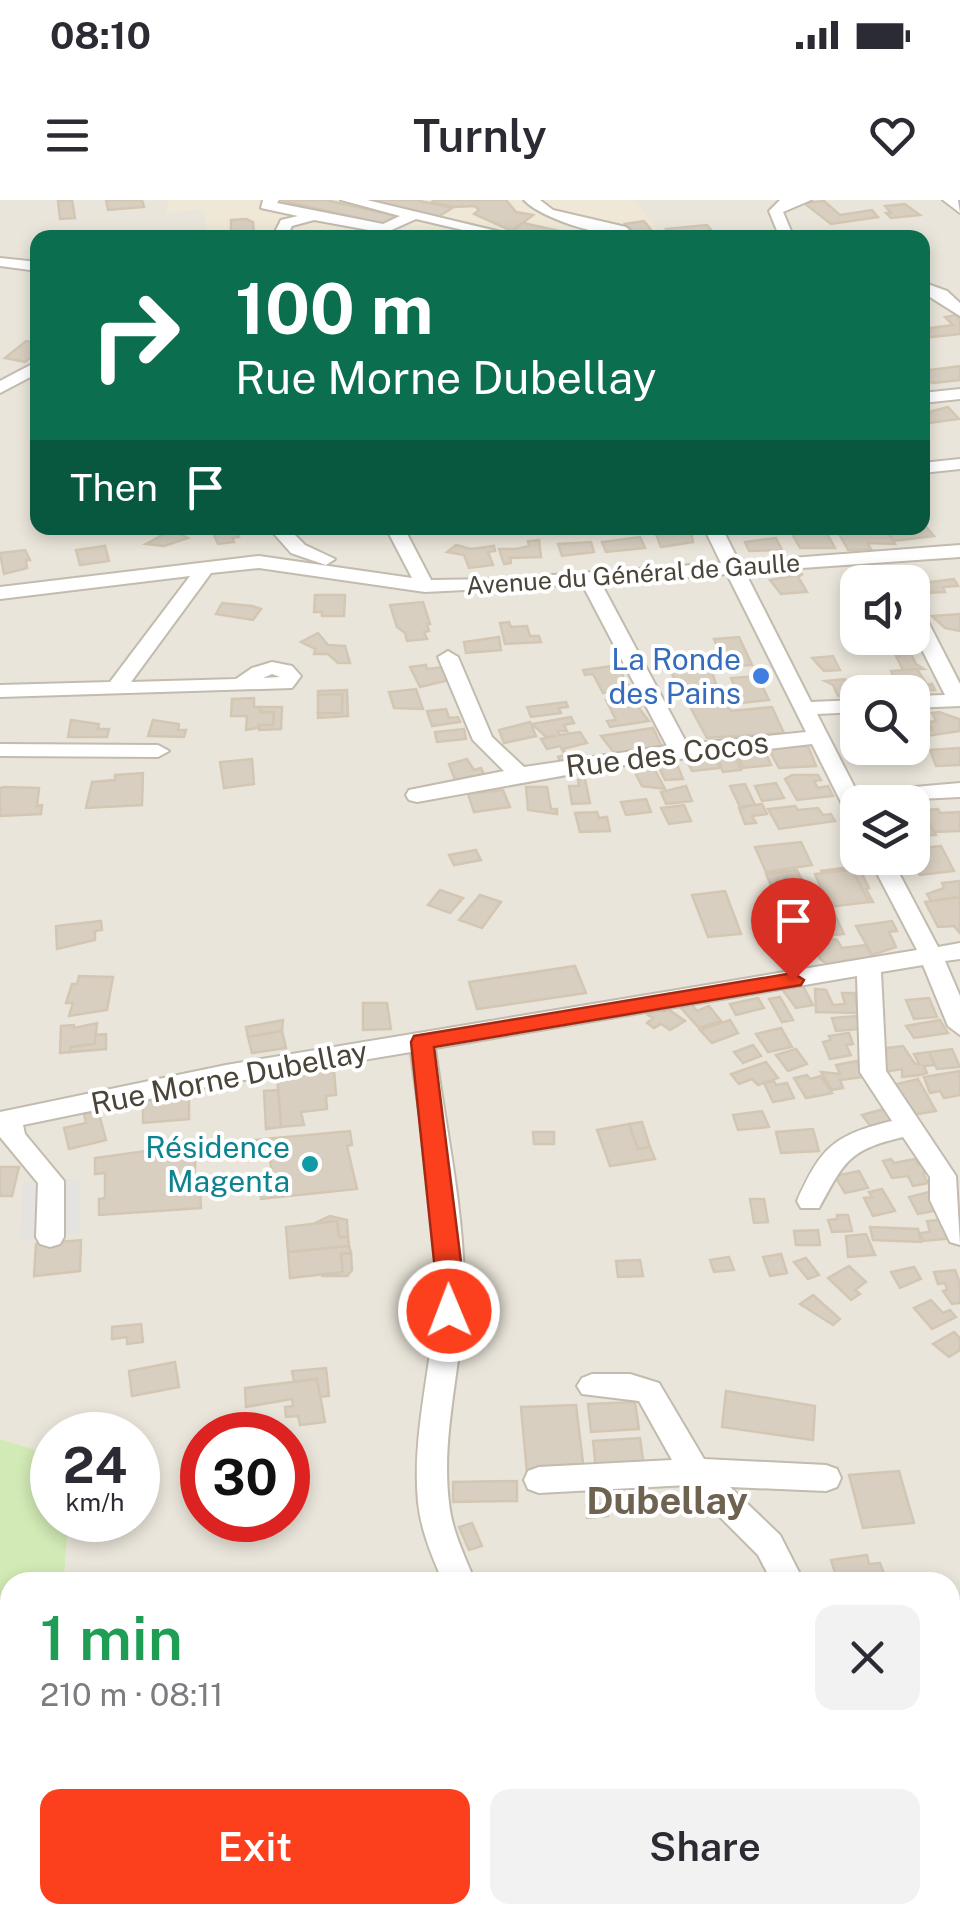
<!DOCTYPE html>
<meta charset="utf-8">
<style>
:root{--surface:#fff;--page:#f2f2f3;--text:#2b2b33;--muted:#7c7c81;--accent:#fc3f1d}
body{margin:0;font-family:"Public Sans",sans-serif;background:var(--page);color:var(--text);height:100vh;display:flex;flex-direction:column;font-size:38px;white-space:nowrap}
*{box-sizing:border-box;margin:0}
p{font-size:32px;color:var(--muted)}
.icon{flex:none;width:55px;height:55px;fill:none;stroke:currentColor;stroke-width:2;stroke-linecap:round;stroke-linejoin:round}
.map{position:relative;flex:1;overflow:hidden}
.details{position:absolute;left:0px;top:1372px;width:960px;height:352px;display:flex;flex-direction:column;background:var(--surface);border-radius:30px 30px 0 0;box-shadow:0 5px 15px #0003}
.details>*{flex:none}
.hud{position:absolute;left:30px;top:30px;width:900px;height:305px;border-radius:20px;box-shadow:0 5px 15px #0003;background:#0b6e4f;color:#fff;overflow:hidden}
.controls{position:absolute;left:840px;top:365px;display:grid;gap:20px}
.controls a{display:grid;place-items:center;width:90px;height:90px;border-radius:20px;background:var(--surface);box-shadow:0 5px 15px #0003;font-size:50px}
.speed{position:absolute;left:30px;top:1212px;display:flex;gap:20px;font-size:50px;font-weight:700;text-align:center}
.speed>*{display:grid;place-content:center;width:130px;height:130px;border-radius:50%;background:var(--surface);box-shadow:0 5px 15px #0003;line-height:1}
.speed small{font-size:25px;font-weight:400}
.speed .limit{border:15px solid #d22;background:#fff;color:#111}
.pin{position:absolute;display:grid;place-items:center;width:85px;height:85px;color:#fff;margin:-102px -42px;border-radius:50% 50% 50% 0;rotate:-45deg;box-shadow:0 0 10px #0007}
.pin .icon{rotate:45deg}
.me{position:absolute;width:110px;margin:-55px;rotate:359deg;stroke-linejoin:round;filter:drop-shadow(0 0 8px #0008)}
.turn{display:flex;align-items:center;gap:35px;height:210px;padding:0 40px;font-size:45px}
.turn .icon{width:130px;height:130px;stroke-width:2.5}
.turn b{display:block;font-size:70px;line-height:85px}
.then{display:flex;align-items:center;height:95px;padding:0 40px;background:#0003;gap:20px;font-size:38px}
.round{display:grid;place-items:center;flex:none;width:105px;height:105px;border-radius:20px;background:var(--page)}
.headline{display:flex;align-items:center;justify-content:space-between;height:170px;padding:0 40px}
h1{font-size:60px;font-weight:600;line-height:75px;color:#1e9e55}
.cta{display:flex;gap:20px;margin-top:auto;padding:20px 40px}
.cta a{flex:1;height:115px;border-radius:20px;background:var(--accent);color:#fff;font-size:40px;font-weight:600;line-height:115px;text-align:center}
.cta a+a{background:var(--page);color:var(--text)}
.status{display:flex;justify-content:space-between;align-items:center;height:70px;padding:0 50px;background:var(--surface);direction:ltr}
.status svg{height:28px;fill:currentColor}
header{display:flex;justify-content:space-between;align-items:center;height:130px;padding:0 40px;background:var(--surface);font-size:45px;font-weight:600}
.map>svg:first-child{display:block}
.residential{fill:#eae5da;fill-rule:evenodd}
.education{fill:#efe8d6}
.green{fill:#d2eab5}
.parking{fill:#e5e3e0}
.building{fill:#d8cfc1;stroke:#d3c7b4;stroke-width:2.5}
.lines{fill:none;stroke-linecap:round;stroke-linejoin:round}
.minor-casing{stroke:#c2bbae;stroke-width:4}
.minor{fill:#fff;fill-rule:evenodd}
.route{fill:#fc3f1d;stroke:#a42913;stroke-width:2.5}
.shop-dot{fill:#3f7fe0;stroke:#fff;stroke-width:4}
.culture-dot{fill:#0f9aa8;stroke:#fff;stroke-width:4}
.labels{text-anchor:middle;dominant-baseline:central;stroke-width:8;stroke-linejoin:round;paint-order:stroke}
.far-street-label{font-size:25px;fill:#4b4439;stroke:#fff}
.shop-label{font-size:30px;fill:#366cbe;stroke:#fff;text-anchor:end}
.street-label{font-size:30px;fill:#4b4439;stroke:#fff}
.culture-label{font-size:30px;fill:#0d838f;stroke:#fff;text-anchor:end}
.near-neighbourhood-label{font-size:38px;font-weight:bold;fill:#6e6250;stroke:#fff}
</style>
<div class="status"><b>08:10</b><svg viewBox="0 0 49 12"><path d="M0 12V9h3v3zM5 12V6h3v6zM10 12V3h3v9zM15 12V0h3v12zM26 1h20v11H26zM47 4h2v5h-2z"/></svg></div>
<header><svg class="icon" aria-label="menu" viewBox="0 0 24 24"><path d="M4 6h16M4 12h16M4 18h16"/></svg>Turnly<svg class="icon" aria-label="heart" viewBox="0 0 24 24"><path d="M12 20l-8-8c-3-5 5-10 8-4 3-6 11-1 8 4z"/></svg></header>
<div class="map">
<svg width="960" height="1724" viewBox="0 0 960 1724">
<rect width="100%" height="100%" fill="#f6f3ec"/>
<path class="residential" d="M0 0H960V1724H86L84 1715H950V1382H64L68 1320H138V1235H52V1255L0 1239ZM38 38H922V328H38ZM858 382H912V438H858ZM858 492H912V548H858ZM858 602H912V658H858ZM202 1235H288V1320H202Z"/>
<path class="education" d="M169 0H634L663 37 208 38 204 9 166 13Z"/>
<path class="green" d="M0 1239 52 1255V1320H68L64 1382H10V1715H84L86 1724H0Z"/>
<path class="parking" d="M81 978 80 1034 20 1040 23 983Z"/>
<g class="building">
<path d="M72 0 75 18 60 19 58 1Z"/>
<path d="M106 0H142L144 7 108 10Z"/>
<path d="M279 0H326L396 16 384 24Z"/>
<path d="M363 0H416L452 8 438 17Z"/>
<path d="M434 0H506L516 12 533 15 512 31 474 14 479 10 475 6 454 7 432 2Z"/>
<path d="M824 1 840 15 872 10 878 17 831 24 804 3Z"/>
<path d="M905 4 920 15 891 18 886 13H891L885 6Z"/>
<path d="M246 19 253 22 254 33 231 38V20Z"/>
<path d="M644 21 656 36 636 38 625 24Z"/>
<path d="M523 23 587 37 600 38H530L509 33Z"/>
<path d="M707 25 718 38H672L666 29Z"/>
<path d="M956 115 960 119V134L922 138V129L953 125 945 117Z"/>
<path d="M26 141 38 144V152L25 162 5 158Z"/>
<path d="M960 166V180L934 183 922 180V171Z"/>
<path d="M948 207 959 219 930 223 922 214Z"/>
<path d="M922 322 934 336 893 341 885 328H922Z"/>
<path d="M211 328H236L239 337 232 338 234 342 218 344Z"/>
<path d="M666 328 668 333 687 331 685 328H690L693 342 661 347 654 329Z"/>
<path d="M824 328 835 348H800L790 330Z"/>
<path d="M836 328H857L859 331 886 329 895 344 867 343 871 349 848 350Z"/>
<path d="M172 330 188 338 164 346 146 344Z"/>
<path d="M640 337 645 348 606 352 602 342Z"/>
<path d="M776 338 782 350 749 351 745 342Z"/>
<path d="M539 340 541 357 510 358 511 363 504 364 499 349H516L529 346 528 341Z"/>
<path d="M591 342 594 352 562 356 558 344Z"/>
<path d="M456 345 471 349 494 346 495 351 488 352 493 365 469 368 464 355 447 352Z"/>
<path d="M105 346 109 361 80 365 76 350Z"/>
<path d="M25 350 30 360H26L27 368 4 374 0 353Z"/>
<path d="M803 374 798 377 807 392 781 394 770 380Z"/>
<path d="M954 379 958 386 943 387 945 392 923 393 914 384Z"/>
<path d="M315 395H345L344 416H322V412H314Z"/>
<path d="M423 402 430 424H427L429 431 424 432 427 439 407 441 405 433 397 427 390 405Z"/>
<path d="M222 403 252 406 261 409 253 420 216 414Z"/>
<path d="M960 414V431L945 428 932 416Z"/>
<path d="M509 422 511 427 527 426 530 436H539L541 442 505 444 500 423Z"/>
<path d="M318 433 328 445 345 446 350 463H338L328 454H314L315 449 301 442Z"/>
<path d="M499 437 501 450 466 453 464 442Z"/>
<path d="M739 437 752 465 726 467 714 439Z"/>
<path d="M911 454 916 464 924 469 903 470 896 456Z"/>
<path d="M833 456 840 470 824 471 812 458Z"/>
<path d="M696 459 701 467H706L713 475 716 484 711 485 731 511 772 507 784 533 707 538 666 463Z"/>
<path d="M426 465 427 469 445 467 449 480 420 487 410 467Z"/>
<path d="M620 465 624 480 632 489 603 493 593 474 585 475 583 470Z"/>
<path d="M917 469 927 485 932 484 935 490 902 492 891 471Z"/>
<path d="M757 476 769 500 742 503 731 478Z"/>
<path d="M845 479 849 486 857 485 862 492 838 496 833 485 825 481Z"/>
<path d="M416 489 423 509 394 508 389 492Z"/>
<path d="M347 490 348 516 318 518V513H342V494L318 495V491Z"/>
<path d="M342 494V513H318V495Z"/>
<path d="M636 496 641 506 638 507 649 521 610 527 607 521 616 520 606 500Z"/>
<path d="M254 498V507H260V512H274L273 525 246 530 247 516H231L232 499Z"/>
<path d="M566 502 568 507 559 508 561 513 531 517 527 507Z"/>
<path d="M260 507H282L281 529 259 530V525H273L274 512H260Z"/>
<path d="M446 509 449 518 458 517 460 522 432 526 427 511Z"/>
<path d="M939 512 959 519 960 531 927 536 924 530H932L929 522 936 521 932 513Z"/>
<path d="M571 517 574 523 564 525 567 531H558L559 535 580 532 587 543 563 549 571 561 561 563 558 557 565 555 560 546 547 549 541 539 556 536 546 537 532 524Z"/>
<path d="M71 520 99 524 98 529H109L107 537H68Z"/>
<path d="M153 520 179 524 178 530H186L184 537 148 536Z"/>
<path d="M530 522 536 536 504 543 499 530Z"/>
<path d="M653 528 662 547 615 554 601 536Z"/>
<path d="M464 529 466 539 437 542 435 532Z"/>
<path d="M767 546H808L816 566 779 568Z"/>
<path d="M960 548V565L936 566 930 550Z"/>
<path d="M736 549H764L771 565 743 568Z"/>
<path d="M735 553 741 570 723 572 716 554Z"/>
<path d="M714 555 720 568 692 571 685 557Z"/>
<path d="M674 557 683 579 665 580 655 559Z"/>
<path d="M252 559 254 584 224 588 220 562Z"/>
<path d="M467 559 474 570 481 568 484 574 455 580 449 564Z"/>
<path d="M650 561 665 589 642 586 630 563Z"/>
<path d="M143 573 142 605 86 608 92 582 115 580V575Z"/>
<path d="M792 575H818L821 580 814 581 818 588 828 586 833 596 797 600 785 579Z"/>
<path d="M585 579 590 603 572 604 569 586H579L578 580Z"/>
<path d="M776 583 784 598 762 601 755 586Z"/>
<path d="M745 584 755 605 740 607 730 586Z"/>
<path d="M686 586 692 601 666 604 661 592Z"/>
<path d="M4 587 39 588 37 606 42 605 41 614 0 616V588Z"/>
<path d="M526 587H547L551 609H557V614L528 610Z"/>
<path d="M503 590 510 607 474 612 468 594Z"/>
<path d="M646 599 651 612 626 615 621 602Z"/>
<path d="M762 604 767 614 752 616 756 623 745 624 739 608Z"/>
<path d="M684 605 691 621 669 624 661 608Z"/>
<path d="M795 606 798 610 818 608 823 615 831 614 835 621 779 629 768 609Z"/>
<path d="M922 608 936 635 912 637V609Z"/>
<path d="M938 609 940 613 960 612V631L934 632 923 610Z"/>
<path d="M597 612 599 618 607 617 610 631 580 632 575 613Z"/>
<path d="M801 642 812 665 766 672 755 647Z"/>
<path d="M941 646 954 671 920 675 907 658H912V649Z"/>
<path d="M476 650 481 660 454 665 449 655Z"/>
<path d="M858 666 869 688 866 689 873 702H869L852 670 820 671Z"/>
<path d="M797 670 807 690 775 694 766 674Z"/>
<path d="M852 670 869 702 829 707 815 674Z"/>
<path d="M960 681V697L931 701 927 694 944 688 942 683Z"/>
<path d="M440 690 463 698 450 713 428 705Z"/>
<path d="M725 691 741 734 708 737 692 695Z"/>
<path d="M480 695 501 702 482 728 459 720Z"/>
<path d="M804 697 810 710 818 713 788 717 780 701Z"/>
<path d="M960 697V733L954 726 938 727 925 702Z"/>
<path d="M834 713 844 734 825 736 815 715Z"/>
<path d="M101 721 102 730 95 731V740L57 749 56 726Z"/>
<path d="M892 721 897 731 889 732 896 747 872 755 856 726Z"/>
<path d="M826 738 837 740 842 748 866 745 873 757 827 764 820 759 812 740Z"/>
<path d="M575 766 586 793 477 809 469 782Z"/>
<path d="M79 776 113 777 107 810 69 816 73 803H66L72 784H77Z"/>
<path d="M803 786 813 805 796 808 782 789Z"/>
<path d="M815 789 826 790 833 805 845 804 842 793H855L858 813 816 812Z"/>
<path d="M780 797 793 820 782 822 769 799Z"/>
<path d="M758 798 764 808 736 815 730 804Z"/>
<path d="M929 798 937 817 914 819 906 800Z"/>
<path d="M363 803H387L391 829 363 830Z"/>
<path d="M691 804 697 811 709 806 721 821 699 828 681 808Z"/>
<path d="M658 808 664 812 668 809 685 821 670 830 661 824 654 828 647 823 653 818 648 815Z"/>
<path d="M856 816 860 829 836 831 832 818Z"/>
<path d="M283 820 282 831 248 837 246 827Z"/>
<path d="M730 820 738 833 712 843 700 830Z"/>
<path d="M940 820 948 833 914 838 906 826Z"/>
<path d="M97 823 95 844 71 847 70 852 60 853 61 826 74 825V828Z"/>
<path d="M781 828 792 847 768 852 756 834Z"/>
<path d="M282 831 286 848 252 853 248 837Z"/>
<path d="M849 833 853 844 846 845 851 855 830 859 823 842 831 840 829 836Z"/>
<path d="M106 834V849L70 852 71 847 95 844V835Z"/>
<path d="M753 845 761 856 743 863 734 852Z"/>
<path d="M903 846 915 864H919L914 854 929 852 935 865 924 866 927 873 920 875 902 877V869L884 872 878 849Z"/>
<path d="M796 849 807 864 788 871 776 855Z"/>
<path d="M952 849 960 867 937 869 929 852Z"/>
<path d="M857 861 863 877 840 880 843 888 832 890 821 872 840 874 836 865Z"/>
<path d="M766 862 778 878 758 885 752 879 739 884 731 874Z"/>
<path d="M334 870 336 895 326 896 327 909 301 912 304 925 281 927 277 875Z"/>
<path d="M960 871V895L944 898 940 891 930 893 924 877Z"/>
<path d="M807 875 810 879 821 876 832 893 806 898 794 878Z"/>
<path d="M918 879 936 911 912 915 893 885Z"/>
<path d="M774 881 776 885 787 883 794 898 773 902 764 883Z"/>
<path d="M278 890 281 927 266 929 264 891Z"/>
<path d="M189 897V919L143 923V901Z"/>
<path d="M887 908 898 924 871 927 862 915Z"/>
<path d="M98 910 106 940 69 949 64 928 86 923 84 914Z"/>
<path d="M762 911 769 927 738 930 733 915Z"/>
<path d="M642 922 650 947 638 949 629 924Z"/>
<path d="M629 924 638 949 650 947 655 959 610 966 597 930Z"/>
<path d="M813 929 819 951 781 953 776 932Z"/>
<path d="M350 931 352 945 347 946 357 989 261 999 259 982 272 980 270 956 256 957 254 940Z"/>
<path d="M533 932H554V944H534Z"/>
<path d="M196 944 194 989H200L201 1008 99 1015V999L105 998V973L95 974V958Z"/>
<path d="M891 959 894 963 915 959 919 965 927 963 932 971 923 973 928 983 913 986 908 976 892 978 883 961Z"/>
<path d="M0 967H19L12 996H0Z"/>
<path d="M859 971 868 988 845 993 835 976Z"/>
<path d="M882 989 895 1011 873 1016 864 998 872 997 869 992Z"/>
<path d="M933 991 943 1009 918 1014 909 997Z"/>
<path d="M750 999H764L768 1022 754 1023Z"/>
<path d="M837 1015H848L852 1031 832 1032 828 1020 837 1019Z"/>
<path d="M330 1016 347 1020 348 1037H339L337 1021 315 1023Z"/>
<path d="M950 1019 957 1038 923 1041 920 1033 930 1032 927 1021Z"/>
<path d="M337 1021 339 1037H348L349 1046 288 1052 286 1027Z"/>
<path d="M870 1027 918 1029 921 1042 873 1040Z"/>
<path d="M818 1030 820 1045H796L794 1031Z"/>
<path d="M866 1034 875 1055 848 1057 846 1036Z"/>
<path d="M81 1040 80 1071 34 1076 36 1044Z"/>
<path d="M349 1046 351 1053 341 1054 343 1072 290 1078 288 1052Z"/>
<path d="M351 1053 352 1070 347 1076H321L343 1072 341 1054Z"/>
<path d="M781 1054 787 1073 770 1076 763 1057Z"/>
<path d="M729 1057 734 1070 714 1072 710 1060Z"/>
<path d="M806 1058 819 1075 808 1079 794 1062Z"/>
<path d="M640 1060 643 1076 618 1077 616 1061Z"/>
<path d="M849 1066 866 1082 855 1090 860 1094 851 1100 828 1078Z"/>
<path d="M914 1067 921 1079 900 1088 891 1072Z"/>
<path d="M955 1070 960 1083V1103L952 1104 943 1091 947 1090 945 1083 938 1084 934 1072Z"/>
<path d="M813 1095 840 1119 833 1125 800 1104Z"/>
<path d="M931 1100 943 1113 950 1110 956 1117 932 1129 914 1108Z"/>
<path d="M141 1124 143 1142 127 1144V1137L112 1139V1127Z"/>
<path d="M954 1132 960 1138V1150L949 1157 933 1144Z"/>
<path d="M175 1162 179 1187 132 1196 129 1171Z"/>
<path d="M326 1168 329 1196 319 1197 317 1179 294 1182 292 1171Z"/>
<path d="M317 1179 325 1222 300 1225 298 1216 286 1217 285 1207 293 1206 292 1199 246 1207 245 1188Z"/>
<path d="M726 1191 815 1206 813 1240 722 1227Z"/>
<path d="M635 1202 639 1229 591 1232 588 1204Z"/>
<path d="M576 1205 584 1271 527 1274 521 1207Z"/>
<path d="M640 1238 644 1267 596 1269 593 1241Z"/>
<path d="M899 1271 914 1323 863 1328 849 1275Z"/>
<path d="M517 1281V1301L453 1302V1282Z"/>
<path d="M607 1304 608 1316 587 1318 586 1305Z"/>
<path d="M472 1323 482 1346 469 1350 459 1327Z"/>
<path d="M867 1355 869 1364 880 1363 887 1382H838L831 1360Z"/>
</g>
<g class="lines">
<defs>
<g id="minor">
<path d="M263 0H279L277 3 383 24 400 16 341 0H367L526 38H497L416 19 385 33 314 20 292 26 286 38H272L281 20 298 16 261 8Z"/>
<path d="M524 0H540L553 10 626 27 638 38C610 38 544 21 524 0Z"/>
<path d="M780 0H811L783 12 794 38H780L769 11Z"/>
<path d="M943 0H958L960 13Z"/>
<path d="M0 58 38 62V71L0 66Z"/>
<path d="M922 82 947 91 960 103V116L922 92Z"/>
<path d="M38 161V173L0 193V181Z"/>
<path d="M960 189V199L922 203V193Z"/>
<path d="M960 259V269L922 273V263Z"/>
<path d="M269 328H288L305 345 335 359 326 365 291 353Z"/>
<path d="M386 328H404L431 380 498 379 721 363 704 328H722L739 362 960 345V357L745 372 811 502 858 500V512L817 514 857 592 960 583V597L858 602V622L850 620 812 544 617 566 417 602 409 600 406 595 409 590 504 571 473 540 438 457 448 451 458 457 492 537 524 567 667 546 582 384 425 392 259 368 211 373 131 482 236 479 252 468 272 462 292 466 301 476 292 488 0 497V485L110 482 190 376 0 399V387L259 356 412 378ZM727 374 806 532 687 544 601 383ZM272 474 280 477 263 478Z"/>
<path d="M912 404 922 410 960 484V506L912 508V496L945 495 912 430Z"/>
<path d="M0 544 158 545 169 551 158 557 0 556Z"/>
<path d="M869 658H891L938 747 960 743V759L945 761 960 796V835L948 826 923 765 881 772 886 871 956 976 960 1045 950 1042 930 1000V977L903 937C848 950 845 961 819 1008H801L797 1001C821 947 834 935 892 921L860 872 857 776 435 848C445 925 463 1004 464 1083 465 1156 440 1230 449 1303 452 1332 465 1356 475 1382H443C432 1356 421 1331 418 1302 411 1228 436 1155 436 1081 436 1004 420 927 411 852L226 883 23 925 25 934 64 981V1037L60 1044 50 1047 40 1044 36 1037 38 983 0 937V912L226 865 917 750Z"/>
<path d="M592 1174H630L659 1183 704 1259 826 1265 837 1269 841 1278 837 1287 826 1291 730 1287 780 1335 804 1382H772L758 1355 688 1285 539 1293 528 1289 524 1280 528 1271 539 1267 672 1260 639 1201 582 1194 577 1186 582 1178Z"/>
<path d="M960 1435V1465L950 1467V1437Z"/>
<path d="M602 1715H644L648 1724H606Z"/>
</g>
</defs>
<use href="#minor" class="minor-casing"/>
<use href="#minor" class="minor"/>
</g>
<path class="route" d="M793 773 804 780 801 785 434 847 463 1078 458 1118H440L411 842 414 836Z"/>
<circle class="shop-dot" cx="761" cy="476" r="10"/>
<circle class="culture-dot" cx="310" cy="964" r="10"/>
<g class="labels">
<g class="far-street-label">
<text transform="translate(633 374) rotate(-4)">Avenue du Général de Gaulle</text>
</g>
<g class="shop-label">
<text x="741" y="459">La Ronde<tspan x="741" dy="34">des Pains</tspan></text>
</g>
<g class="street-label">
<text transform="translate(667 554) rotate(-7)">Rue des Cocos</text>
<text transform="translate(229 877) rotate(-11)">Rue Morne Dubellay</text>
</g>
<g class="culture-label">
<text x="290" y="947">Résidence<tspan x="290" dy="34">Magenta</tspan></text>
</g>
<g class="near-neighbourhood-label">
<text x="667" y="1300">Dubellay</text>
</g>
</g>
</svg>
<div class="controls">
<a><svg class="icon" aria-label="sound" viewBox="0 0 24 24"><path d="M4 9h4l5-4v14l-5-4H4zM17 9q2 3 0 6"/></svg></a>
<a><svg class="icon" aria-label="search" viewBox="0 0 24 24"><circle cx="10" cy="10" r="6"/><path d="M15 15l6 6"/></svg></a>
<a><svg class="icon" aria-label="layers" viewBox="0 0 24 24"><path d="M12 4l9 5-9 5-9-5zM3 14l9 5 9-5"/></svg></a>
</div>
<div class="speed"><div>24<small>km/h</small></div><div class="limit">30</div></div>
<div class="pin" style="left:793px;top:780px;background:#d93025"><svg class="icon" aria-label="arrive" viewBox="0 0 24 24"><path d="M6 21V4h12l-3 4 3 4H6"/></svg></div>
<svg class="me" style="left:449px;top:1111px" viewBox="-20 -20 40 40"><circle r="17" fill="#fc3f1d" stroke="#fff" stroke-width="3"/><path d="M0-11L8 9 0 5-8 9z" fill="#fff"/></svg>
<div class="hud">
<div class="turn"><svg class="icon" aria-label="right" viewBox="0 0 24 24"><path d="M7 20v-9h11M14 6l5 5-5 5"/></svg><div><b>100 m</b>Rue Morne Dubellay</div></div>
<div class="then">Then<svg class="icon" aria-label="arrive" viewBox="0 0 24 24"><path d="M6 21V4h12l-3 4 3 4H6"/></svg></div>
</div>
<section class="details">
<div class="headline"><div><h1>1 min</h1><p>210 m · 08:11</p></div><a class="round"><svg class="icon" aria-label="close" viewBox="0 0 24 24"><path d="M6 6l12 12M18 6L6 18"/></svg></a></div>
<div class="cta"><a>Exit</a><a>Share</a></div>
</section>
</div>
